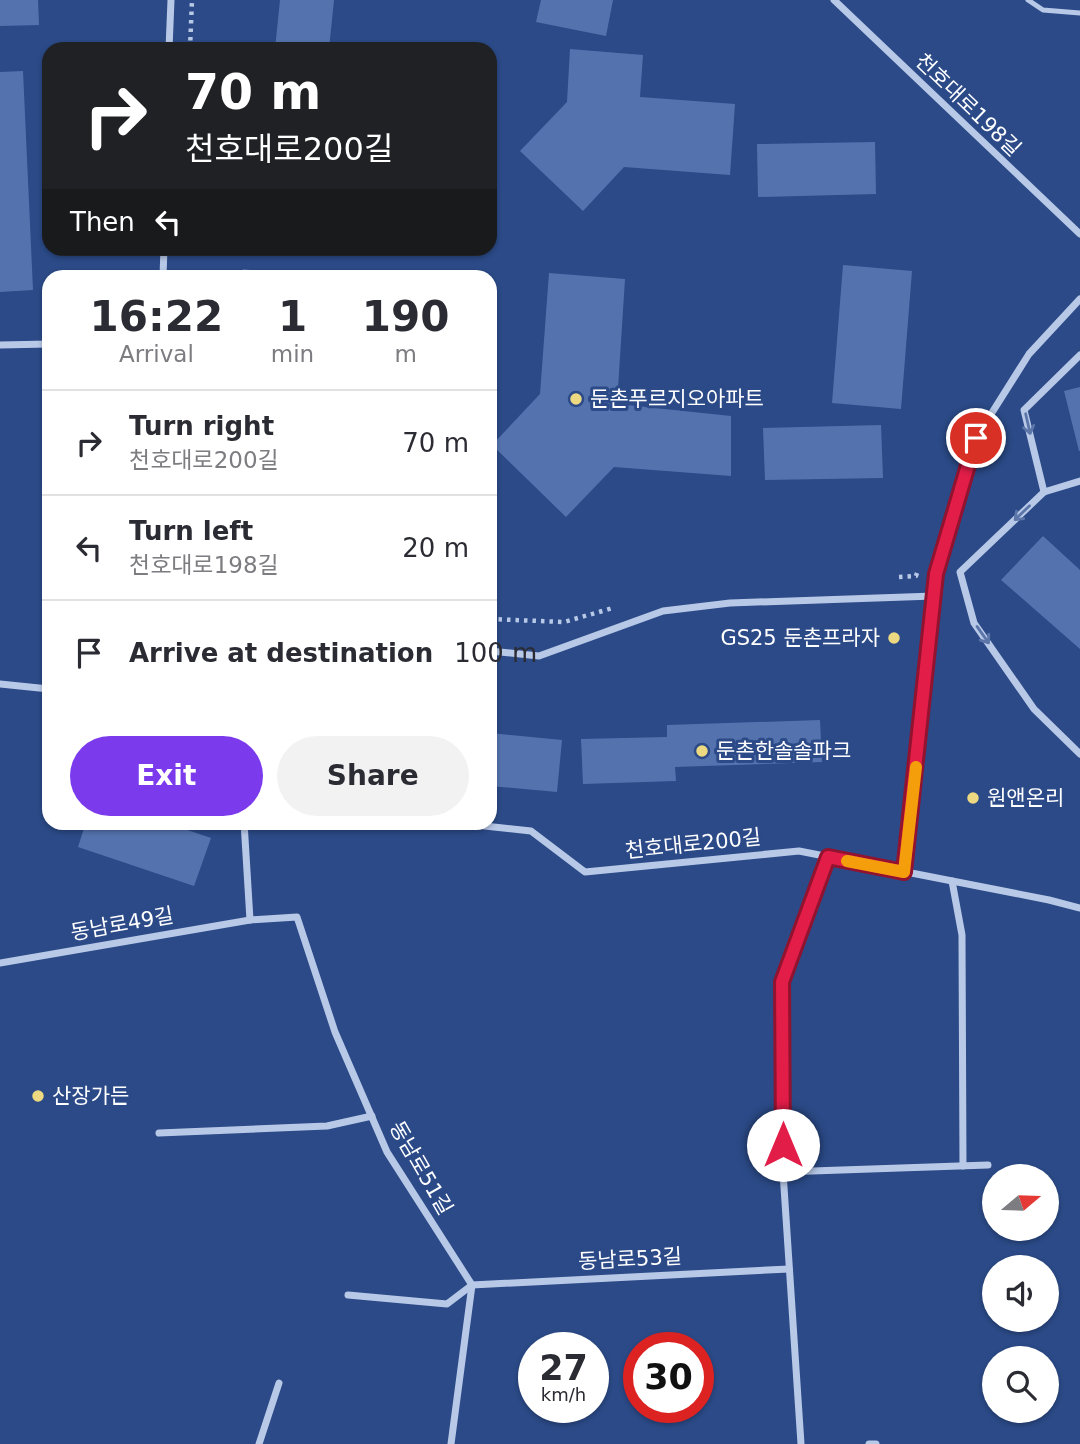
<!DOCTYPE html>
<meta charset="utf-8">
<style>
:root{--surface:#fff;--page:#f2f2f3;--text:#2b2b33;--muted:#7c7c81;--line:#e1e1e2;--accent:#7c3aed}
body{margin:0;font-family:"DejaVu Sans","Noto Sans KR",sans-serif;background:var(--page);color:var(--text);height:100vh;display:flex;flex-direction:column;font-size:26px;white-space:nowrap}
*{box-sizing:border-box;margin:0}
p{font-size:23px;color:var(--muted)}
.icon{flex:none;width:38px;height:38px;fill:none;stroke:currentColor;stroke-width:2;stroke-linecap:round;stroke-linejoin:round}
.map{position:relative;flex:1;overflow:hidden}
.panel{position:absolute;left:42px;top:270px;width:455px;height:560px;display:flex;flex-direction:column;background:var(--surface);border-radius:21px;box-shadow:0 2px 5px #0004}
.panel>*{flex:none}
.hud{position:absolute;left:42px;top:42px;width:455px;height:214px;border-radius:21px;box-shadow:0 2px 5px #0004;background:#202124;color:#fff;overflow:hidden}
.needle{width:46px;rotate:71deg}
.tools{position:absolute;left:982px;top:1164px;display:grid;gap:14px}
.tools a{display:grid;place-items:center;width:77px;height:77px;border-radius:50%;background:var(--surface);box-shadow:0 2px 5px #0004;font-size:35px}
.speed{position:absolute;left:518px;top:1332px;display:flex;gap:14px;font-size:35px;font-weight:700;text-align:center}
.speed>*{display:grid;place-content:center;width:91px;height:91px;border-radius:50%;background:var(--surface);box-shadow:0 2px 5px #0004;line-height:1}
.speed small{font-size:18px;font-weight:400}
.speed .limit{border:10px solid #d22;background:#fff;color:#111}
.pin{position:absolute;display:grid;place-items:center;width:60px;height:60px;color:#fff;margin:-30px;border:4px solid #fff;border-radius:50%;box-shadow:0 2px 7px #0007}
.me{position:absolute;width:77px;margin:-38px;rotate:0deg;stroke-linejoin:round;filter:drop-shadow(0 0 5px #0008)}
.turn{display:flex;align-items:center;gap:24px;height:147px;padding:0 28px;font-size:32px}
.turn .icon{width:91px;height:91px;stroke-width:2.5}
.turn b{display:block;font-size:49px;line-height:60px}
.then{display:flex;align-items:center;height:66px;padding:0 28px;background:#0003;gap:14px;font-size:26px}
.eta{display:flex;justify-content:space-evenly;align-items:center;height:119px;text-align:center}
.eta b{font-size:42px;font-weight:700;line-height:49px}
.primary-button{display:flex;gap:14px;margin-top:auto;padding:14px 28px}
.primary-button a{flex:1;height:80px;border-radius:42px;background:var(--accent);color:#fff;font-size:28px;font-weight:700;line-height:80px;text-align:center}
.primary-button a+a{background:var(--page);color:var(--text)}
ul{padding:0;list-style:none}
li{display:flex;align-items:center;gap:21px;height:105px;padding:0 28px;border-top:2px solid var(--line)}
li div{flex:1}
li b{display:block;font-size:26px}
li em{font-style:normal}
.map>svg:first-child{display:block}
.building{fill:#5473ae}
.lines{fill:none;stroke-linecap:round;stroke-linejoin:round}
.path{stroke:#b8c9e8;stroke-width:4.5;stroke-dasharray:3.5 5;stroke-linecap:butt}
.service{stroke:#b8c9e8;stroke-width:5}
.minor{stroke:#b8c9e8;stroke-width:7}
.oneway{stroke:#5c76a9}
.route-casing{stroke:#92132f;stroke-width:18}
.route{stroke:#e11d48;stroke-width:12}
.slow{stroke:#f59e0b;stroke-width:12}
.poi-dot{fill:#edd981;stroke:#2b4a87;stroke-width:2.5}
.labels{text-anchor:middle;dominant-baseline:central;stroke-width:6;stroke-linejoin:round;paint-order:stroke}
.street-label{font-size:21px;fill:#fff;stroke:#2b4a87}
.poi-label{font-size:21px;fill:#fff;stroke:#2b4a87;text-anchor:start}
</style>
<div class="map">
<svg width="1080" height="1444" viewBox="0 0 1080 1444">
<rect width="100%" height="100%" fill="#2b4a87"/>
<g class="building">
<path d="M0 0H38L39 25 0 26Z"/>
<path d="M280 0H334L329 49H275Z"/>
<path d="M541 0H613L606 36 536 22Z"/>
<path d="M570 49 643 55 640 97 735 104 730 175 624 167 583 211 520 151 567 102Z"/>
<path d="M23 71 33 290 0 292V72Z"/>
<path d="M875 142 876 194 758 197 757 144Z"/>
<path d="M843 265 912 271 901 409 832 403Z"/>
<path d="M243 269 291 275V276H242Z"/>
<path d="M549 273 625 279 617 404 731 416V476L614 467 566 517 492 445 540 394Z"/>
<path d="M1080 387V451H1079L1064 391Z"/>
<path d="M881 425 883 478 765 480 763 428Z"/>
<path d="M1043 536 1080 570V649L1001 580Z"/>
<path d="M820 720 822 762 675 767 676 781 583 784 581 739 667 737V725Z"/>
<path d="M490 733 562 740 557 792 490 786Z"/>
<path d="M86 822H164L211 838 194 886 78 847Z"/>
</g>
<g class="lines">
<g class="path">
<path d="M190 49 192 0"/>
<path d="M899 577 916 576 917 573"/>
<path d="M490 619 564 622 613 608"/>
</g>
<g class="service">
<path d="M1028 0 1043 10 1080 13"/>
<path d="M44 344 49 364"/>
</g>
<g class="minor">
<path d="M834 0 1080 234"/>
<path d="M169 49 171 0"/>
<path d="M163 276 164 248"/>
<path d="M0 345 49 344"/>
<path d="M1080 481 1044 492 960 572 974 623 1034 709 1080 754"/>
<path d="M1044 492 1024 410 1080 355"/>
<path d="M490 651 539 656 663 611 730 603 934 596"/>
<path d="M0 684 49 689"/>
<path d="M244 822 250 920"/>
<path d="M448 822 531 831 585 872 799 851 1049 900 1080 908"/>
<path d="M904 871 936 574 976 438 1029 354 1080 299"/>
<path d="M952 881 962 935 963 1166"/>
<path d="M0 963 250 920 297 917 335 1032 387 1152 472 1285 451 1444"/>
<path d="M159 1133 327 1126 372 1116"/>
<path d="M783 1172 988 1165"/>
<path d="M348 1295 447 1304 472 1285 789 1269"/>
<path d="M259 1444 279 1383"/>
<path d="M801 1444 783 1172 782 982 828 857"/>
<path d="M869 1444H876"/>
</g>
</g>
<defs><path id="oneway-shaft" d="M-6 0H5M1.5-3L5.5 0L1.5 3" fill="none" stroke-width="1.6" stroke-linecap="round" stroke-linejoin="round" transform="scale(1.75)"/></defs>
<g class="oneway">
<use href="#oneway-shaft" transform="translate(1028 424) rotate(77)"/>
<use href="#oneway-shaft" transform="translate(1022 513) rotate(136)"/>
<use href="#oneway-shaft" transform="translate(983 635) rotate(55)"/>
</g>
<g class="lines">
<defs>
<path id="route" d="M783 1145 782 982 828 857 904 872 936 574 976 438"/>
</defs>
<use href="#route" class="route-casing"/>
<use href="#route" class="route"/>
<path class="slow" d="M847 861 904 872 916 767"/>
</g>
<g class="poi-dot">
<circle cx="576" cy="399" r="7"/>
<circle cx="894" cy="638" r="7"/>
<circle cx="702" cy="751" r="7"/>
<circle cx="973" cy="798" r="7"/>
<circle cx="38" cy="1096" r="7"/>
</g>
<g class="labels">
<g class="street-label">
<text transform="translate(968 105) rotate(44)">천호대로198길</text>
<text transform="translate(693 844) rotate(-6)">천호대로200길</text>
<text transform="translate(122 924) rotate(-10)">동남로49길</text>
<text transform="translate(421 1168) rotate(60)">동남로51길</text>
<text transform="translate(630 1259) rotate(-3)">동남로53길</text>
</g>
<g class="poi-label">
<text x="590" y="399">둔촌푸르지오아파트</text>
<text x="880" y="638" text-anchor="end">GS25 둔촌프라자</text>
<text x="716" y="751">둔촌한솔솔파크</text>
<text x="987" y="798">원앤온리</text>
<text x="52" y="1096">산장가든</text>
</g>
</g>
</svg>
<div class="tools">
<a><svg class="needle" viewBox="-14 -14 28 28"><path d="M0-13l5 13h-10z" fill="#e53935"/><path d="M0 13l5-13h-10z" fill="#7c7c81"/></svg></a>
<a><svg class="icon" aria-label="sound" viewBox="0 0 24 24"><path d="M4 9h4l5-4v14l-5-4H4zM17 9q2 3 0 6"/></svg></a>
<a><svg class="icon" aria-label="search" viewBox="0 0 24 24"><circle cx="10" cy="10" r="6"/><path d="M15 15l6 6"/></svg></a>
</div>
<div class="speed"><div>27<small>km/h</small></div><div class="limit">30</div></div>
<div class="pin" style="left:976px;top:438px;background:#d93025"><svg class="icon" aria-label="arrive" viewBox="0 0 24 24"><path d="M6 21V4h12l-3 4 3 4H6"/></svg></div>
<svg class="me" style="left:783px;top:1145px" viewBox="-20 -20 40 40"><circle r="19" fill="#fff"/><path d="M0-13L10 11 0 6-10 11z" fill="#e11d48"/></svg>
<div class="hud">
<div class="turn"><svg class="icon" aria-label="right" viewBox="0 0 24 24"><path d="M7 20v-9h11M14 6l5 5-5 5"/></svg><div><b>70 m</b>천호대로200길</div></div>
<div class="then">Then<svg class="icon" aria-label="left" viewBox="0 0 24 24"><path d="M17 20v-9H6M10 6l-5 5 5 5"/></svg></div>
</div>
<section class="panel">
<div class="eta">
<div><b>16:22</b><p>Arrival</p></div>
<div><b>1</b><p>min</p></div>
<div><b>190</b><p>m</p></div>
</div>
<ul>
<li><svg class="icon" aria-label="right" viewBox="0 0 24 24"><path d="M7 20v-9h11M14 6l5 5-5 5"/></svg><div><b>Turn right</b><p>천호대로200길</p></div><em>70 m</em></li>
<li><svg class="icon" aria-label="left" viewBox="0 0 24 24"><path d="M17 20v-9H6M10 6l-5 5 5 5"/></svg><div><b>Turn left</b><p>천호대로198길</p></div><em>20 m</em></li>
<li><svg class="icon" aria-label="arrive" viewBox="0 0 24 24"><path d="M6 21V4h12l-3 4 3 4H6"/></svg><div><b>Arrive at destination</b></div><em>100 m</em></li>
</ul>
<div class="primary-button"><a>Exit</a><a>Share</a></div>
</section>
</div>
